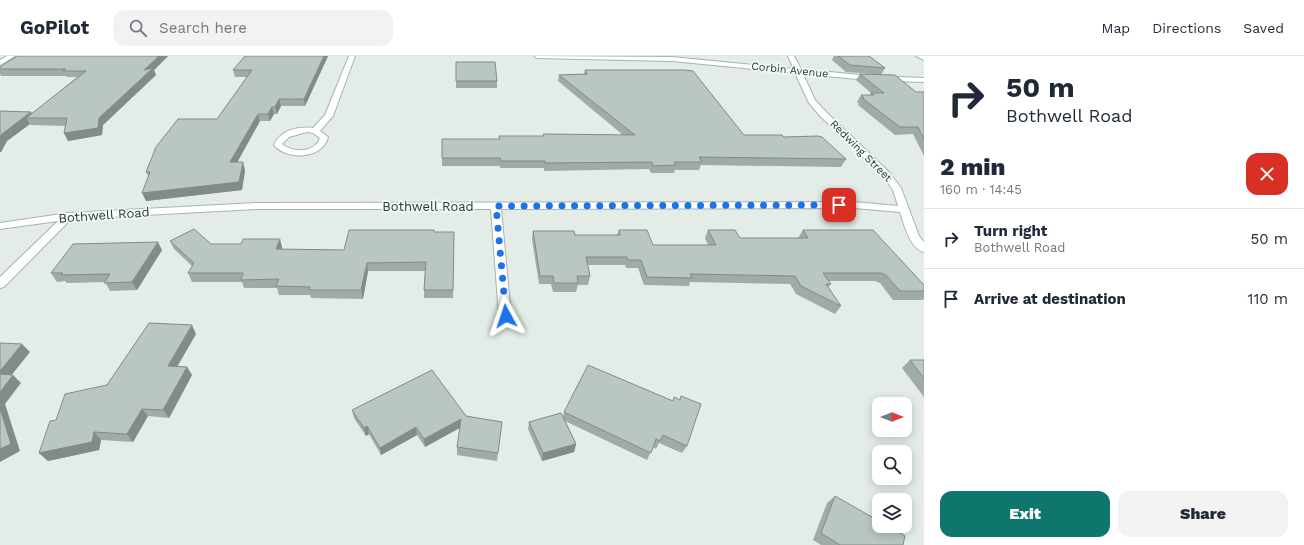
<!DOCTYPE html>
<meta charset="utf-8">
<style>
:root{--surface:#fff;--page:#f2f2f3;--text:#1f2937;--muted:#747a83;--line:#e0e1e3;--accent:#0f766e}
body{margin:0;font-family:"Work Sans",sans-serif;background:var(--page);color:var(--text);height:100vh;display:flex;flex-direction:column;font-size:15px;white-space:nowrap}
*{box-sizing:border-box;margin:0}
p{font-size:13px;color:var(--muted)}
.icon{flex:none;width:22px;height:22px;fill:none;stroke:currentColor;stroke-width:2;stroke-linecap:round;stroke-linejoin:round}
.map{position:relative;flex:1;overflow:hidden}
.side{display:flex;flex-direction:column;background:var(--surface);width:380px}
.side>*{flex:none}
.hud{background:#fff;color:var(--text);overflow:hidden}
.needle{width:26px;rotate:90deg}
.buttons{position:absolute;left:872px;top:341px;display:grid;gap:8px}
.buttons a{display:grid;place-items:center;width:40px;height:40px;border-radius:8px;background:var(--surface);box-shadow:0 2px 10px #0003;font-size:20px}
.pin{position:absolute;display:grid;place-items:center;width:34px;height:34px;color:#fff;margin:-17px;border-radius:8px;box-shadow:0 2px 6px #0006}
.me{position:absolute;width:44px;margin:-22px;rotate:355deg;stroke-linejoin:round;filter:drop-shadow(0 0 3px #0008)}
.turn{display:flex;align-items:center;gap:14px;height:84px;padding:0 16px;font-size:18px}
.turn .icon{width:52px;height:52px;stroke-width:2.5}
.turn b{display:block;font-size:28px;line-height:34px}
.round{display:grid;place-items:center;flex:none;width:42px;height:42px;border-radius:12px;background:var(--page)}
.overview{display:flex;align-items:center;justify-content:space-between;height:68px;padding:0 16px}
h1{font-size:24px;font-weight:800;line-height:30px}
.button{display:flex;gap:8px;margin-top:auto;padding:8px 16px}
.button a{flex:1;height:46px;border-radius:12px;background:var(--accent);color:#fff;font-size:16px;font-weight:800;line-height:46px;text-align:center}
.button a+a{background:var(--page);color:var(--text)}
ul{padding:0;list-style:none}
li{display:flex;align-items:center;gap:12px;height:60px;padding:0 16px;border-top:1px solid var(--line)}
li div{flex:1}
li b{display:block;font-size:15px}
li em{font-style:normal}
header{display:flex;align-items:center;gap:24px;box-sizing:border-box;height:56px;padding:0 20px;background:var(--surface);border-bottom:1px solid var(--line)}
header strong{font-size:19px}
nav{display:flex;gap:22px;margin-inline-start:auto;font-size:14px}
.search{width:280px;height:36px;background:var(--page);display:flex;align-items:center;gap:10px;box-sizing:border-box;padding:0 14px;border-radius:12px;color:var(--muted);font-size:15px}
main{display:flex;flex:1;min-height:0}
.map>svg:first-child{display:block}
.lines{fill:none;stroke-linecap:round;stroke-linejoin:round}
.minor-casing{stroke:#a6b4ad;stroke-width:2}
.minor{fill:#fff;fill-rule:evenodd}
.wall{fill:#9faba5}
.shaded-wall{fill:#828b86}
.building{fill:#b9c7c0;stroke:#828b86}
.route{stroke:#1a73e8;stroke-width:7;stroke-dasharray:0 12.6}
.labels{text-anchor:middle;dominant-baseline:central;stroke-width:3.5;stroke-linejoin:round;paint-order:stroke}
.far-street-label{font-size:11px;fill:#243d33;stroke:#f4f9f6}
.street-label{font-size:13px;fill:#243d33;stroke:#f4f9f6}
</style>
<header>
<strong>GoPilot</strong>
<div class="search"><svg class="icon" aria-label="search" viewBox="0 0 24 24"><circle cx="10" cy="10" r="6"/><path d="M15 15l6 6"/></svg>Search here</div>
<nav><a>Map</a><a>Directions</a><a>Saved</a></nav>
</header>
<main>
<div class="map">
<svg width="924" height="489" viewBox="0 0 924 489">
<rect width="100%" height="100%" fill="#e3ece7"/>
<g class="lines">
<defs>
<g id="minor">
<path d="M7 0H15L0 9V4Z"/>
<path d="M349 0H355L333 60 320 75 328 81C323 103 287 105 274 89 280 74 298 70 313 72L325 59ZM307 76 313 77 320 82C315 97 293 97 282 88L289 81Z"/>
<path d="M534 0 672 1 794 13 788 0H794L801 13 869 20 924 22V26L869 24 803 18 815 44 826 56 889 116 901 132 919 180 924 186V196C910 193 904 168 900 156L854 152 501 153 511 260 509 263 505 264 501 263 499 260 491 153H257L71 163 4 231 0 232V221L58 165 0 173V167L68 157 257 147 854 146 898 150 893 134 883 120 820 60 809 47 795 17 672 5 537 2Z"/>
<path d="M916 0H924V4Z"/>
</g>
</defs>
<use href="#minor" class="minor-casing"/>
<use href="#minor" class="minor"/>
</g>
<g class="wall">
<path d="M17 0H168L154 14 156 19 103 69 102 79 68 85 64 77 66 70 31 69 30 68 7 85 1 96H0V55L31 56 32 58 77 21H67L66 20H1L0 18V11Z"/>
<path d="M245 0H328L305 50H281L277 58H274L270 65H260L237 106 245 114 242 134 146 145 148 120 146 116 217 63 247 21H235L233 14Z"/>
<path d="M834 0H869L885 12 881 19 916 36H924V100L913 78 895 79 858 49 859 48 857 46 861 39H870L871 37 856 24 860 18H873L846 16 832 4Z"/>
<path d="M456 6 497 25V32H456Z"/>
<path d="M585 14 744 79 784 81 846 103 841 111 701 109 699 114H675L674 117H651L649 113 544 115V112H500V110H442V102L499 83V80H543V78L623 79 558 25 559 19 584 18Z"/>
<path d="M619 174 653 189H708L705 182 708 174 740 182H798L803 174 924 229V242L923 244H893L880 227 875 225H829L831 228 828 232 841 250 835 258 796 238 790 228 690 226 689 230 644 229 638 212H626L625 209H587L590 220 588 229H578L576 236H553L551 228H539L532 183 533 175 575 179H617Z"/>
<path d="M434 176H454L453 242H424V234L425 215H368L363 243 311 242 310 239H279L277 232H244L242 226H192L188 217 192 210 174 193 170 185 211 188 282 191V193L344 194Z"/>
<path d="M162 194 137 234 110 235 105 226 67 227 65 225 57 226 51 217Z"/>
<path d="M196 278 177 310 187 311 192 319 169 362 148 360 133 386 101 384 99 394 48 405 39 397 56 364 107 329Z"/>
<path d="M910 304H924V341L902 312Z"/>
<path d="M681 340 687 390 682 397 659 387 656 393 653 391 647 404 565 365 576 388 574 396 542 405 528 373 529 366 563 361 564 356 673 345 680 344Z"/>
<path d="M352 354 502 366 497 405 457 399V391L460 372 425 391 417 379 381 399 369 378 366 380 354 362Z"/>
<path d="M835 440 903 489H821L813 484 827 447Z"/>
</g>
<g class="shaded-wall">
<path d="M159 0H168L154 14 156 19 103 69 102 79 68 85 64 77 99 62 144 14Z"/>
<path d="M324 0H328L305 50 304 43Z"/>
<path d="M279 43 281 50 277 58 275 51Z"/>
<path d="M272 51 274 58 270 65 268 58Z"/>
<path d="M31 56 35 62H26L30 68 7 85 1 96H0V81L2 78Z"/>
<path d="M258 58 260 65 233 114 230 106Z"/>
<path d="M243 106 245 114 242 134 146 145 142 137Z"/>
<path d="M280 183 282 191 279 202 276 193Z"/>
<path d="M158 186 162 194 137 234 132 226Z"/>
<path d="M367 207 368 215 363 243 361 234Z"/>
<path d="M192 269 196 278 173 318 168 310Z"/>
<path d="M22 288 30 296 6 326 0 321V315Z"/>
<path d="M187 311 192 319 169 362 163 354Z"/>
<path d="M13 319 21 327 5 348 20 395 0 406V336Z"/>
<path d="M142 353 148 360 133 386 127 378Z"/>
<path d="M461 363V371L425 391 424 383Z"/>
<path d="M367 370 369 378 366 380 364 372Z"/>
<path d="M416 371 417 379 381 399 380 392Z"/>
<path d="M94 376 101 384 99 394 48 405 39 397Z"/>
<path d="M576 388 574 396 542 405 543 397Z"/>
</g>
<g class="building">
<path d="M17 0H159L144 14 153 12 99 62 98 72 64 77 67 62H26L86 15H63L66 13H0V11Z"/>
<path d="M245 0H324L304 43H279L275 51H272L268 58H258L230 106H243L239 126 142 137 150 116H146L156 91 178 63H217L252 14H233Z"/>
<path d="M838 0H869L885 12 850 9Z"/>
<path d="M456 6H495L497 25H456Z"/>
<path d="M585 14H685L693 15 744 79H782L784 81 818 80 822 81 846 103 699 101 702 106H674L676 109 653 110 652 106 545 107V105H501L500 102H442V83H500L499 80H544L543 78 635 79 559 19 587 18Z"/>
<path d="M860 18 895 19 916 36H924V83L918 71H900L862 42H864L861 39H874L871 37H884Z"/>
<path d="M0 55 31 56 2 78 0 81Z"/>
<path d="M194 173 211 188H241L243 183H280L276 193 344 194 349 174H434V176H454L453 234H424L426 206 367 207 361 234H309L310 231 276 230 279 223 241 224 243 217H188L194 207 170 185Z"/>
<path d="M619 174H647L653 189H716L708 174H735L740 182H808L803 174H873L924 229V235H900L886 219 881 217H823L831 228H826L841 250 801 230 795 220 690 218 692 222 647 221 641 204H628L627 201H586L590 220H577L578 227H554L553 220H540L533 175H574L575 179H620Z"/>
<path d="M158 186 132 226 104 227 110 218 61 219 63 217H51L73 188Z"/>
<path d="M149 267 192 269 168 310 187 311 163 354 142 353 127 378 94 376 92 386 39 397 50 365 56 364 65 338 107 329Z"/>
<path d="M0 287 22 288 0 315Z"/>
<path d="M910 304H924V322Z"/>
<path d="M588 309 673 345 674 341 680 344 681 340 701 348 687 390 663 379 660 385 656 383 651 397 564 356Z"/>
<path d="M432 314 466 360 502 366 498 397 457 391 461 363 424 383 416 371 380 392 367 370 364 372 352 354Z"/>
<path d="M0 318 13 319 0 336Z"/>
<path d="M0 352 11 388 0 393Z"/>
<path d="M561 357 576 388 543 397 529 366Z"/>
<path d="M835 440 879 465V470H887L905 480 903 489H840L821 477Z"/>
</g>
<g class="lines">
<path class="route" d="M506 260 496 150 839 149"/>
</g>
<g class="labels">
<g class="far-street-label">
<text transform="translate(790 14) rotate(6)">Corbin Avenue</text>
<text transform="translate(861 95) rotate(45)">Redwing Street</text>
</g>
<g class="street-label">
<text x="428" y="150">Bothwell Road</text>
<text transform="translate(104 159) rotate(-4)">Bothwell Road</text>
</g>
</g>
</svg>
<div class="buttons">
<a><svg class="needle" viewBox="-14 -14 28 28"><path d="M0-13l5 13h-10z" fill="#e53935"/><path d="M0 13l5-13h-10z" fill="#747a83"/></svg></a>
<a><svg class="icon" aria-label="search" viewBox="0 0 24 24"><circle cx="10" cy="10" r="6"/><path d="M15 15l6 6"/></svg></a>
<a><svg class="icon" aria-label="layers" viewBox="0 0 24 24"><path d="M12 4l9 5-9 5-9-5zM3 14l9 5 9-5"/></svg></a>
</div>
<div class="pin" style="left:839px;top:149px;background:#d93025"><svg class="icon" aria-label="arrive" viewBox="0 0 24 24"><path d="M6 21V4h12l-3 4 3 4H6"/></svg></div>
<svg class="me" style="left:506px;top:260px" viewBox="-20 -20 40 40"><path d="M0-17L14 15 0 8-14 15z" fill="#1a73e8" stroke="#fff" stroke-width="4"/></svg>
</div>
<section class="side">
<div class="hud">
<div class="turn"><svg class="icon" aria-label="right" viewBox="0 0 24 24"><path d="M7 20v-9h11M14 6l5 5-5 5"/></svg><div><b>50 m</b>Bothwell Road</div></div>
</div>
<div class="overview"><div><h1>2 min</h1><p>160 m · 14:45</p></div><a class="round" style="background:#d93025;color:#fff"><svg class="icon" aria-label="close" viewBox="0 0 24 24"><path d="M6 6l12 12M18 6L6 18"/></svg></a></div>
<ul>
<li><svg class="icon" aria-label="right" viewBox="0 0 24 24"><path d="M7 20v-9h11M14 6l5 5-5 5"/></svg><div><b>Turn right</b><p>Bothwell Road</p></div><em>50 m</em></li>
<li><svg class="icon" aria-label="arrive" viewBox="0 0 24 24"><path d="M6 21V4h12l-3 4 3 4H6"/></svg><div><b>Arrive at destination</b></div><em>110 m</em></li>
</ul>
<div class="button"><a>Exit</a><a>Share</a></div>
</section>
</main>
